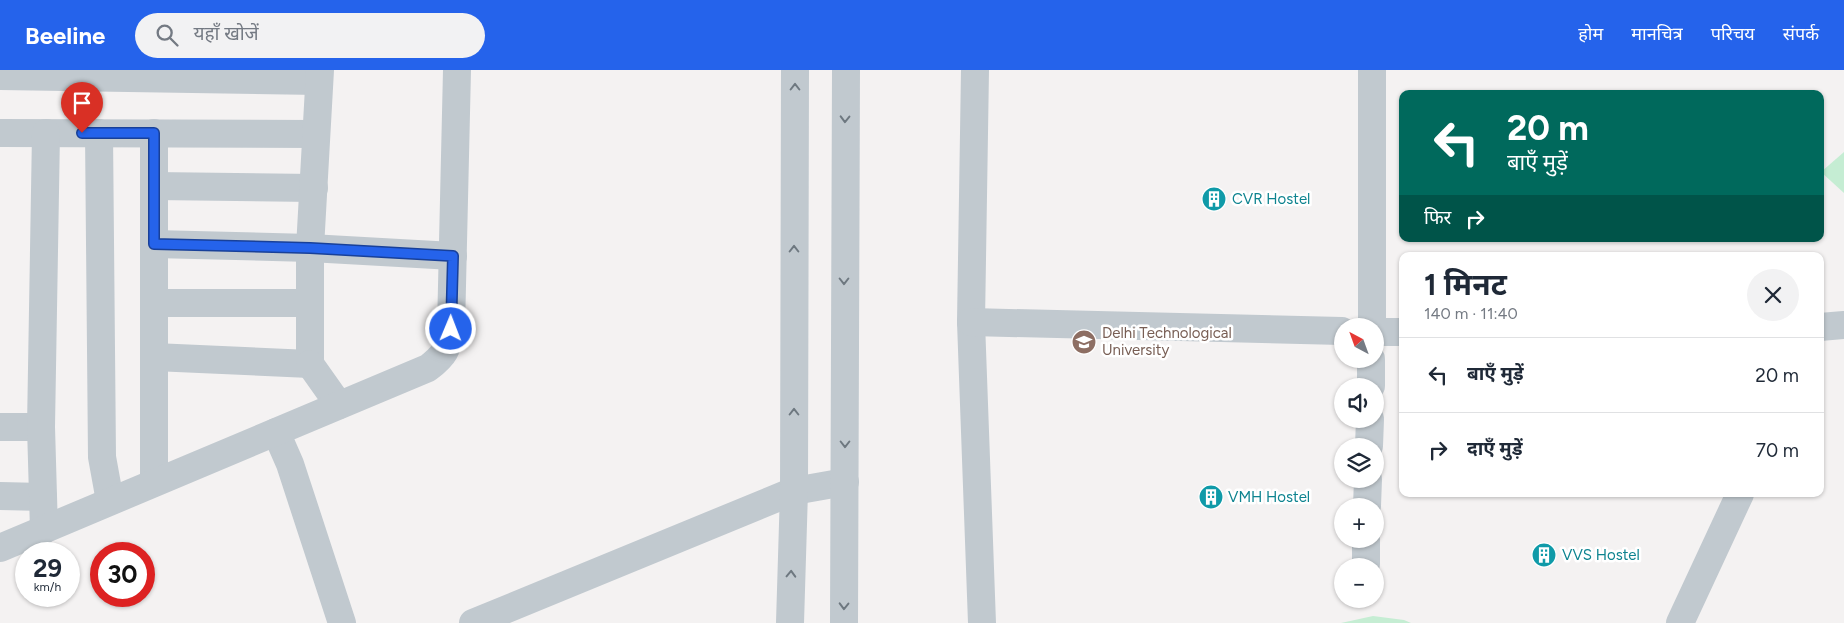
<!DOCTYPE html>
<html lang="hi">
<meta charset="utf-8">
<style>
:root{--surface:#fff;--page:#f2f2f3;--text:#1f2937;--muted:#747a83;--line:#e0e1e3;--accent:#2563eb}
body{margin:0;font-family:Figtree,"Noto Sans Devanagari",sans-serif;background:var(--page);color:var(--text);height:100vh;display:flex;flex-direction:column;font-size:19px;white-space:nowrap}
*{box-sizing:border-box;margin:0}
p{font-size:16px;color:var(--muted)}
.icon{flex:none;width:28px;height:28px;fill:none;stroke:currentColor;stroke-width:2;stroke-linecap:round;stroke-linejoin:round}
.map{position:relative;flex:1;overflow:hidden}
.details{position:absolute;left:1399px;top:182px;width:425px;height:245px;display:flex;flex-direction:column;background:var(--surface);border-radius:10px;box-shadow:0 1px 4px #0004}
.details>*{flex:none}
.banner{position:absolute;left:1399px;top:20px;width:425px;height:152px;border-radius:10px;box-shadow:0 1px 4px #0004;background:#00695c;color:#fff;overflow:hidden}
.needle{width:32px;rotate:319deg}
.fabs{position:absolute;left:1334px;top:248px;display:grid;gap:10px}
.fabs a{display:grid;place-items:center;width:50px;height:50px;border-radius:50%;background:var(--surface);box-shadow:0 1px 4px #0004;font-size:25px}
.speed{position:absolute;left:15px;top:472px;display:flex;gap:10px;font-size:25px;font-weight:700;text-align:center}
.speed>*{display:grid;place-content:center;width:65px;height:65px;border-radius:50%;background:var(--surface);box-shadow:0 1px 4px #0004;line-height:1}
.speed small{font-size:12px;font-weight:400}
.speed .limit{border:8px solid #d22;background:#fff;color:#111}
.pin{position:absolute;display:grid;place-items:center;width:42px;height:42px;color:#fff;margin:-51px -21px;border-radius:50% 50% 50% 0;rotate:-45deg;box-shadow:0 0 5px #0007}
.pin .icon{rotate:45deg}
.me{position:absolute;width:55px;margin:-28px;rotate:1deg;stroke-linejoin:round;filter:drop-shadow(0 0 4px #0008)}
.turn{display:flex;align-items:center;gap:18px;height:105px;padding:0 25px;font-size:22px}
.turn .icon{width:65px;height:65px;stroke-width:2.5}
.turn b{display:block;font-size:35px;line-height:42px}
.then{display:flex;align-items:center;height:48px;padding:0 25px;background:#0003;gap:10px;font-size:19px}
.round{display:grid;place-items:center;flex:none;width:52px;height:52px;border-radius:26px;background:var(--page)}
.summary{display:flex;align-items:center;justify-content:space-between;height:85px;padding:0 25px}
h1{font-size:30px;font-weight:700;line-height:38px}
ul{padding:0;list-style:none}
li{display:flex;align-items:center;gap:15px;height:75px;padding:0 25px;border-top:1px solid var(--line)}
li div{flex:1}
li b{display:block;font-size:19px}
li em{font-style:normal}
header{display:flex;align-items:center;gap:30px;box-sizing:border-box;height:70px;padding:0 25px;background:var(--accent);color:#fff}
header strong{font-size:24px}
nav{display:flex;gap:28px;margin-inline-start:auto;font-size:18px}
.search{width:350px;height:45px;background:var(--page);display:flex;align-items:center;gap:12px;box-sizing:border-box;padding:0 18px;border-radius:28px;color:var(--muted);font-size:19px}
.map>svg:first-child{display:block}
.green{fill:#c5edd3}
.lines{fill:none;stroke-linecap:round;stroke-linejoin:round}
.minor{stroke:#c1c9cf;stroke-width:28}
.oneway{stroke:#6e7880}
.route-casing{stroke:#184099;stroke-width:12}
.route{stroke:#2563eb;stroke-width:9}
.labels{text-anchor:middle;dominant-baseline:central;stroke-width:5;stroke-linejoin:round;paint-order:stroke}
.culture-label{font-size:15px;fill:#0d838f;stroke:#fff;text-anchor:start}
.education-label{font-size:15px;fill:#785e54;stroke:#fff;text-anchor:start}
</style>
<header>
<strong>Beeline</strong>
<div class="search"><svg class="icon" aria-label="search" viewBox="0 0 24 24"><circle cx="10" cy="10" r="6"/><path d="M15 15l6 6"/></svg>यहाँ खोजें</div>
<nav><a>होम</a><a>मानचित्र</a><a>परिचय</a><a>संपर्क</a></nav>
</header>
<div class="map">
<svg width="1844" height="553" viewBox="0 0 1844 553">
<rect width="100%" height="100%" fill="#f4f2f2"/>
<g class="green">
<path d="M1844 82V123L1821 102Z"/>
<path d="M1373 546 1404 550 1411 553H1341Z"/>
</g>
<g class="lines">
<g class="minor">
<path d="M975 0 971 252 982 553"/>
<path d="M0 6 319 11"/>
<path d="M0 63 316 64"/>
<path d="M99 63 102 387 110 431"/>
<path d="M154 116 314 118"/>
<path d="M154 174 310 178 453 186"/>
<path d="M154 233H309"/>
<path d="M971 252 1342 261"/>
<path d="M1372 256V0"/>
<path d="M1820 257 1844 255"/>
<path d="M1375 262H1402"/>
<path d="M154 287 310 294V178L320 0"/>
<path d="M310 294 339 335"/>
<path d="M1371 316V289"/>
<path d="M0 357H41"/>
<path d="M276 362 290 394 342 553"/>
<path d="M1369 376 1370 349"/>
<path d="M154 412V63"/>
<path d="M0 426 43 427"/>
<path d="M1367 436 1368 409"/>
<path d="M44 460 41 357 46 63"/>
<path d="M0 478 428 298C445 285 447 280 451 259L457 0"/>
<path d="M1366 494V469"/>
<path d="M473 553 794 421 845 412"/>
<path d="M790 553 794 421 795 0"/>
<path d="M844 553 846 0"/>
<path d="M1680 553 1740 424"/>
</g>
</g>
<defs><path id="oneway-chevron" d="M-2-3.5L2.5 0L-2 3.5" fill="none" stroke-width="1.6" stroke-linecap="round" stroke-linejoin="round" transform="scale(1.25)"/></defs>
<g class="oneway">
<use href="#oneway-chevron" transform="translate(795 17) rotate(-90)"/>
<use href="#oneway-chevron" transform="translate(845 49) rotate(91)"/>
<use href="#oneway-chevron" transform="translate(794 179) rotate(-90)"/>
<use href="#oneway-chevron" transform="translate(844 211) rotate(90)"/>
<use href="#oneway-chevron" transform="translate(794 342) rotate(-90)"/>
<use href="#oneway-chevron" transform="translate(845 374) rotate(90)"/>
<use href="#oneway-chevron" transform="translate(791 504) rotate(-88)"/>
<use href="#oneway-chevron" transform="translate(844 536) rotate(91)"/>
</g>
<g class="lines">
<defs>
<path id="route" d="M82 63H154V174L310 178 453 186 451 259"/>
</defs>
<use href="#route" class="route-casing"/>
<use href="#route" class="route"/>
</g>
<defs>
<symbol id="building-disc" viewBox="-11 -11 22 22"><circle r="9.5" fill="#0f9aa8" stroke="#fff"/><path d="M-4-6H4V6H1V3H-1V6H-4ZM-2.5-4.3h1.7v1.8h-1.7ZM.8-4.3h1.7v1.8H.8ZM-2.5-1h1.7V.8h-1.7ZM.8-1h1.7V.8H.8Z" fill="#fff"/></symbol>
<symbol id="university-disc" viewBox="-11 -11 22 22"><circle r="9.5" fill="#8d6e63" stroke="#fff"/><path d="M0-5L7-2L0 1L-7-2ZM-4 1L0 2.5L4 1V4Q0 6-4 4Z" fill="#fff"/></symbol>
</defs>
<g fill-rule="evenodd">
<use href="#building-disc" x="1200" y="115" width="28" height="28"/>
<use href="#university-disc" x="1070" y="258" width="28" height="28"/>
<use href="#building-disc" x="1197" y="413" width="28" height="28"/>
<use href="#building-disc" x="1530" y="471" width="28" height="28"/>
</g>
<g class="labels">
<g class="culture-label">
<text x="1232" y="129">CVR Hostel</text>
<text x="1228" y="427">VMH Hostel</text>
<text x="1562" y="485">VVS Hostel</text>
</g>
<g class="education-label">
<text x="1102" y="263">Delhi Technological<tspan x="1102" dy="17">University</tspan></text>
</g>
</g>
</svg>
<div class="fabs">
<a><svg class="needle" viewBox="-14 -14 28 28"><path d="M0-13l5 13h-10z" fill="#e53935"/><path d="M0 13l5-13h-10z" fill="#747a83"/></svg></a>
<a><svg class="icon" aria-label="sound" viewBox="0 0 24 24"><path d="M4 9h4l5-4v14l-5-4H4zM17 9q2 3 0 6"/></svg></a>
<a><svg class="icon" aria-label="layers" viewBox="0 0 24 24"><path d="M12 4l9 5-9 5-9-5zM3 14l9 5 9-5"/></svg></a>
<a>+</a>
<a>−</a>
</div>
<div class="speed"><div>29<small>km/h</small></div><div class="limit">30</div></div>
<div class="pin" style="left:82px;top:63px;background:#d93025"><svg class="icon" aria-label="arrive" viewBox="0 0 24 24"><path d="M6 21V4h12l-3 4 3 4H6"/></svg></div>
<svg class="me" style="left:451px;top:259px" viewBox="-20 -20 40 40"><circle r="17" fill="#2563eb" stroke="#fff" stroke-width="3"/><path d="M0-11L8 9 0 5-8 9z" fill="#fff"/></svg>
<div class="banner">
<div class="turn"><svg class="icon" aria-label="left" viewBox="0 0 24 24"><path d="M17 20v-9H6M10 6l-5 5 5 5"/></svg><div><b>20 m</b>बाएँ मुड़ें</div></div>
<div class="then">फिर<svg class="icon" aria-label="right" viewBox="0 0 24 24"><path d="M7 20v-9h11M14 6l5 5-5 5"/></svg></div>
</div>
<section class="details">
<div class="summary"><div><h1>1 मिनट</h1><p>140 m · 11:40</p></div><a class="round"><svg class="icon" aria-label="close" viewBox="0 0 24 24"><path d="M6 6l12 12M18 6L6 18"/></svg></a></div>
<ul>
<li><svg class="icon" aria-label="left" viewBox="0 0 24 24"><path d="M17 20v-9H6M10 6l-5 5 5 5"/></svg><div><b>बाएँ मुड़ें</b></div><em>20 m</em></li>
<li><svg class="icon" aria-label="right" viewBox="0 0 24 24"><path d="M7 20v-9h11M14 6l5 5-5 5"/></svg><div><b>दाएँ मुड़ें</b></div><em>70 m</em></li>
</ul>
</section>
</div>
